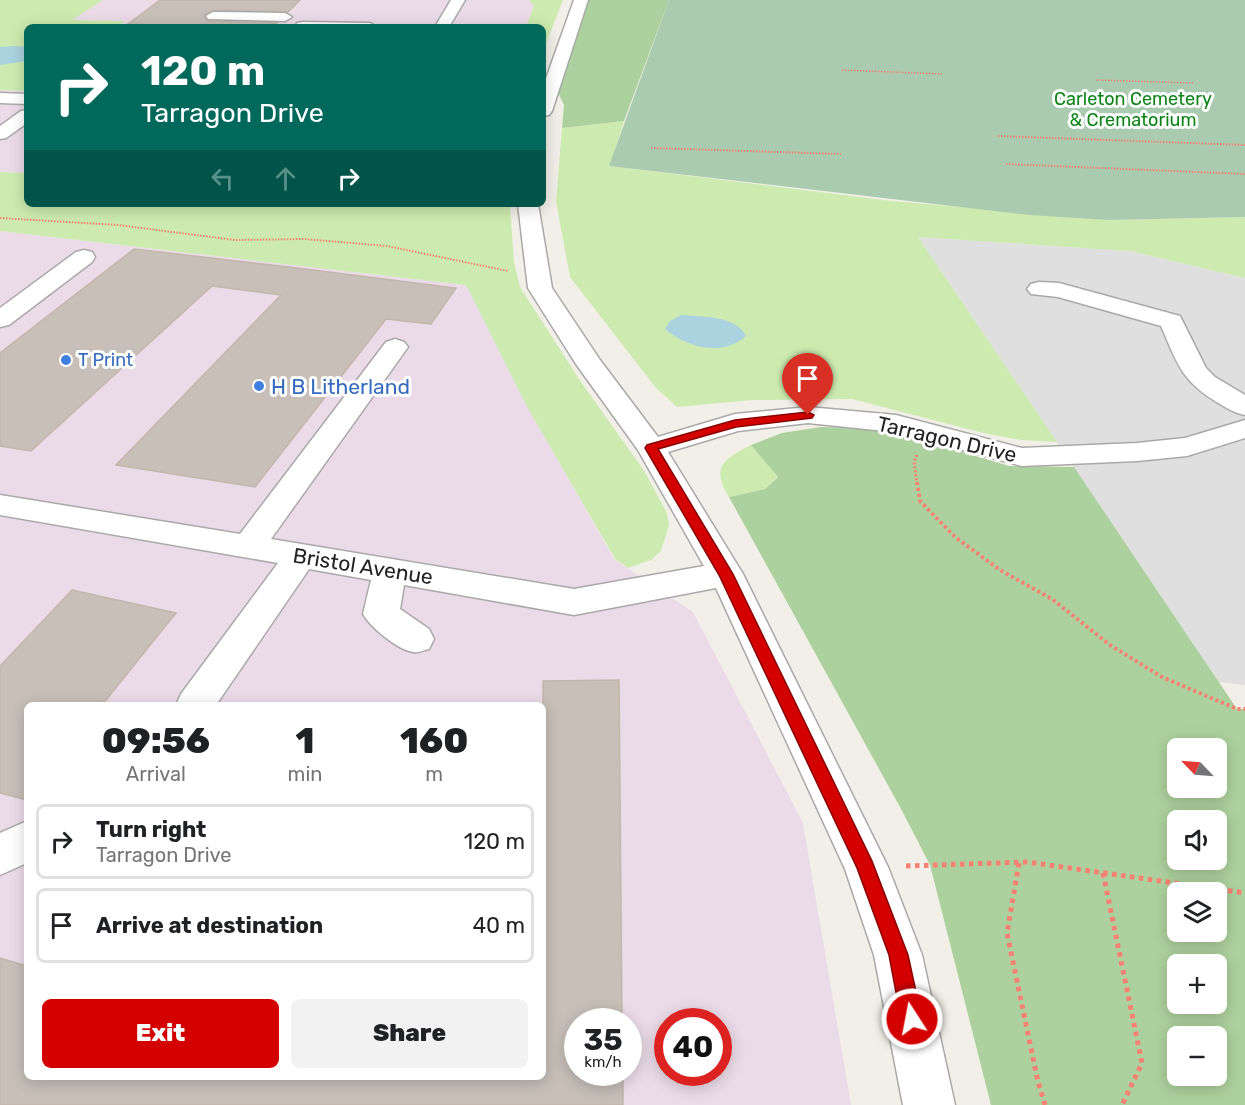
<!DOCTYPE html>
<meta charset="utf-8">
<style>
:root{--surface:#fff;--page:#f2f2f2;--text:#202124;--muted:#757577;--line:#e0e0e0;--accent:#d40000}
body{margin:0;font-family:Rubik,sans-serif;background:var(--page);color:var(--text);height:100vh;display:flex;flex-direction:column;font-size:22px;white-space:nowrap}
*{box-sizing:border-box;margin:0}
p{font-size:20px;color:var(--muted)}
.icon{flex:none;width:33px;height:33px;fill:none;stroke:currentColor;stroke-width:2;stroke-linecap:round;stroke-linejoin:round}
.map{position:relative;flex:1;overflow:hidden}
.details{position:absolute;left:24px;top:702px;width:522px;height:378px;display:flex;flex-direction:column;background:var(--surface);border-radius:9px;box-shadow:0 3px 15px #0003}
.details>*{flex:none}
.hud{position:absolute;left:24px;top:24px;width:522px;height:183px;border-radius:9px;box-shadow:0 3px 15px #0003;background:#00695c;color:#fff;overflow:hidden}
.needle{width:39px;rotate:295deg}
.fabs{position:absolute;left:1167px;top:738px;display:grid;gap:12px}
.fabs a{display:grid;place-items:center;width:60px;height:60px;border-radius:9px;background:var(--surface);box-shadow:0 3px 15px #0003;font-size:30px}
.speed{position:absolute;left:564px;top:1008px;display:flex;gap:12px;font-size:30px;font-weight:700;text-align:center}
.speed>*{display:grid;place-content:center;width:78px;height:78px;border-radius:50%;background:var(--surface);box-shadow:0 3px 15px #0003;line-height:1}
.speed small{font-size:15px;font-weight:400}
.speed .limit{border:9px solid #d22;background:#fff;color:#111}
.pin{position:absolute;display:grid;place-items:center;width:51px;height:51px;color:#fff;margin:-62px -26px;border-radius:50% 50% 50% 0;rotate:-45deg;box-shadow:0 0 6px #0007}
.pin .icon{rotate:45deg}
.me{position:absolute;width:66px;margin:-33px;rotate:349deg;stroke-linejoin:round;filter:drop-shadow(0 0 4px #0008)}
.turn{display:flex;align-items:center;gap:21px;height:126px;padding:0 18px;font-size:27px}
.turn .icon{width:78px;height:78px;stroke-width:2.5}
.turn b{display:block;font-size:42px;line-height:51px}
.lanes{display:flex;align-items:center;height:57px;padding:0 18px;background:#0003;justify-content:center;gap:30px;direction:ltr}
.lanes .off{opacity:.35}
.eta{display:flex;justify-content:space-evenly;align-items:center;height:102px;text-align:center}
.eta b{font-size:36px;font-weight:800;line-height:42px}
.action{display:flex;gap:12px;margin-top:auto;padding:12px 18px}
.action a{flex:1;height:69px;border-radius:9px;background:var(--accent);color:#fff;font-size:24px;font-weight:800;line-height:69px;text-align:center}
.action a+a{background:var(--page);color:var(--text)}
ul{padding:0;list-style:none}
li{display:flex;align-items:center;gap:18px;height:75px;margin:0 12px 9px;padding:0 6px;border:3px solid var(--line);border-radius:9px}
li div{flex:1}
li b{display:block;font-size:22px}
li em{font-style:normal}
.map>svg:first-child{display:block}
.residential{fill:#e0dfdf}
.industrial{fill:#ebdbe8;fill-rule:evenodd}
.grass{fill:#cdebb0}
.forest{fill:#add19e;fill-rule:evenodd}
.cemetery{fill:#aacbaf}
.water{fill:#aad3df}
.building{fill:#c7bfb8;stroke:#c4b6ab;stroke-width:1.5}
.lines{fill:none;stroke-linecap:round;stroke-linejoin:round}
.minor-casing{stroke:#a9a9a9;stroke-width:3}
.path-far4{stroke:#fa8072;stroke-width:1.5;stroke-dasharray:1.5 1.5;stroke-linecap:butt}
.path-far3{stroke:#fa8072;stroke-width:2;stroke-dasharray:1.5 1.5;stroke-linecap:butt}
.path-far2{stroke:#fa8072;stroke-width:3;stroke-dasharray:2 2;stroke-linecap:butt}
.path-far1{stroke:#fa8072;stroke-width:4;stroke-dasharray:3 3;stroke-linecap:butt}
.path{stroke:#fa8072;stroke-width:5;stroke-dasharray:4.5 4.5;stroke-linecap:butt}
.minor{fill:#fff;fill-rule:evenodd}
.route{fill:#d40000;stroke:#8a0000;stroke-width:1.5}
.shop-dot{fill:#3f7fe0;stroke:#fff;stroke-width:2}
.labels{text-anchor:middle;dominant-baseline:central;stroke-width:6;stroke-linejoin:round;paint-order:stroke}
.far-park-label{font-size:18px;fill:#0c8416;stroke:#fff}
.far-shop-label{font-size:18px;fill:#366cbe;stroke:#fff;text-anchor:start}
.shop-label{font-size:21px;fill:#366cbe;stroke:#fff;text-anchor:start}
.street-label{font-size:21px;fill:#222;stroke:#fff}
</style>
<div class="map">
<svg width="1245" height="1105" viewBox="0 0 1245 1105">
<rect width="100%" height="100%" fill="#f2efe9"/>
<path class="residential" d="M918 237 1130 251 1245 278V685L1219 682Z"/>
<g class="industrial">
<path d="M103 0H529L534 6 526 27H116L124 21 71 20Z"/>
<path d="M0 90 27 91V173L0 172Z"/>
<path d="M0 231 467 285 524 400 614 559 693 612 803 823 851 1105H0ZM27 705H543V1077H27ZM578 1022H628V1072H578ZM668 1022H718V1072H668Z"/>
</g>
<g class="grass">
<path d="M0 0H103L72 20 125 21 116 27H27V91L0 90Z"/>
<path d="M529 0H563L543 51V27H526L534 6Z"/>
<path d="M624 121 610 166 892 201 1109 220 1245 217V278L1130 251 918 237 1057 442 1021 440 983 433 852 399 752 400 677 407 656 388 570 277 556 202 562 128Z"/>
<path d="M0 172 27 173V204L510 205 514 262 520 287 581 382 645 472 667 513 669 525 661 551 651 560 628 568 615 559 526 405 466 285 0 231Z"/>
<path d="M751 445 778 476 765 489 729 497C710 467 724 459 751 445Z"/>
</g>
<g class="forest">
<path d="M581 0H669L624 121 562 128 564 105 554 84Z"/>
<path d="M821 427 861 428 903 434 1009 466 1074 467 1237 709H1245V1105H991L930 865 900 807 729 497 765 489 778 477 751 445 782 433ZM1178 748H1216V788H1178ZM1178 820H1216V860H1178ZM1178 892H1216V932H1178ZM1178 964H1216V1004H1178ZM1178 1036H1216V1076H1178Z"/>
</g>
<path class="cemetery" d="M669 0H1245V217L1109 220 1029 215 609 166Z"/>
<g class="water">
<path d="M14 46 27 47V61L0 65V47Z"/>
<path d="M681 315C702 317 736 315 746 336 722 357 688 348 665 329L670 321Z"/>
</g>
<g class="building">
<path d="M160 0H300L288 12 213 10 204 15 208 21 277 23 274 27H124Z"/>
<path d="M134 249 289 267 456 288 431 324 386 319 255 487 116 465 281 295 212 286 31 451 0 446V353Z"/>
<path d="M72 590 176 613 102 705H27V800L0 793V666Z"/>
<path d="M619 680 622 1022H578V1072H623V1105H0V958L27 966V1077H543V681Z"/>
</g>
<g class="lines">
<defs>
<g id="minor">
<path d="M451 0H465L449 27H435Z"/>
<path d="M574 0H588L552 111 549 115 543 116V87Z"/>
<path d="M213 12 285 13 292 17 285 21 208 19 206 16Z"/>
<path d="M302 22 370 23 377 27H295L297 23Z"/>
<path d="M0 93 27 94V104L0 103Z"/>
<path d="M27 110V123L6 138 0 139V126L21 111Z"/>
<path d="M518 204H538L552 288 600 360 658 437 735 414 808 407 896 415 1022 448 1137 443 1185 438 1245 420V438L1187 456 1137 461 1022 466 895 432 808 423 738 431 668 452 743 574 888 867 922 955 955 1105H903L874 955 845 869 716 588 574 615 404 585 400 609 429 629 434 639 429 649C424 650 419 653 414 652 399 651 370 627 363 614L371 580 309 569 216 705H176L181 694 278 563 0 515V495L240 534 386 342 395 339 404 342 408 347 271 539 574 589 704 566 638 450 576 364 528 288Z"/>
<path d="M84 250 92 252 95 257 92 262 9 325 0 327V308L76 252Z"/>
<path d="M1039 282 1059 283 1180 316 1206 368 1215 377 1245 395V415C1234 413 1225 407 1215 401 1180 379 1177 362 1161 326L1058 297 1031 294 1027 289 1031 284Z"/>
<path d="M27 821V863L0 875V833Z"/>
</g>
</defs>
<use href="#minor" class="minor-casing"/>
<g class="path-far4">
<path d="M842 70 942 74"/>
<path d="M1096 80 1193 83"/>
</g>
<g class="path-far3">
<path d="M998 136 1245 145"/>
<path d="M651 148 841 154"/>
<path d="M1006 164 1245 174"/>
<path d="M0 218 118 225 235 240 304 239 387 246 508 271"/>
</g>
<path class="path-far2" d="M917 455 914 462 917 484"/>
<path class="path-far1" d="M917 482 920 501 955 537 1000 570 1052 599 1110 645 1162 677 1237 709H1245"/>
<g class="path">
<path d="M1019 863 1007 933 1038 1082 1045 1105"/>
<path d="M906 866 1027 862 1245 893"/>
<path d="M1103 873 1142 1063 1122 1105"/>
</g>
<use href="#minor" class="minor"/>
</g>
<path class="route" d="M808 412 814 415 812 418 736 427 658 449 733 574 872 861 908 955 922 1019 919 1026 912 1029 904 1026 901 1019 889 955 857 868 719 575 645 448 647 445 735 420Z"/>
<g class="shop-dot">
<circle cx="66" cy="360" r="6"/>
<circle cx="259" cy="386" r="6"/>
</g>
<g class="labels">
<g class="far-park-label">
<text x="1133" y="99">Carleton Cemetery<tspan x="1133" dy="21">&amp; Crematorium</tspan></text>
</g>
<g class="far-shop-label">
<text x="78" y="360">T Print</text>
</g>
<g class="shop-label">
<text x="271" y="386">H B Litherland</text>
</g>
<g class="street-label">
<text transform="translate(947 439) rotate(13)">Tarragon Drive</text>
<text transform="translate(363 566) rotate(9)">Bristol Avenue</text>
</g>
</g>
</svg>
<div class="fabs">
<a><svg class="needle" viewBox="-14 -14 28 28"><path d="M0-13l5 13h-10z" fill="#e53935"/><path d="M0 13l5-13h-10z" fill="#757577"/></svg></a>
<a><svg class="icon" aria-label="sound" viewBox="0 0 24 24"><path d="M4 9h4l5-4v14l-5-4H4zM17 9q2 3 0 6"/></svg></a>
<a><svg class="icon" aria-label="layers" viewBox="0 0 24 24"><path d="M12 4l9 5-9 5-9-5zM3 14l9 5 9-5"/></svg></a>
<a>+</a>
<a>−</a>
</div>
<div class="speed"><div>35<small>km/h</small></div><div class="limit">40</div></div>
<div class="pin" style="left:808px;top:415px;background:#d93025"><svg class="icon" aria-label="arrive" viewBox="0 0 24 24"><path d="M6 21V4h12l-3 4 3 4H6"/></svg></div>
<svg class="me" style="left:912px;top:1019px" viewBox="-20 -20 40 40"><circle r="17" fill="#d40000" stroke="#fff" stroke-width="3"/><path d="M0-11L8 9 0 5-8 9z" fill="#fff"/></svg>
<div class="hud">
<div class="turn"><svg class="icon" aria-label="right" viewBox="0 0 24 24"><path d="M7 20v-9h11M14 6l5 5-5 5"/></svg><div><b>120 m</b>Tarragon Drive</div></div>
<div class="lanes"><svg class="icon off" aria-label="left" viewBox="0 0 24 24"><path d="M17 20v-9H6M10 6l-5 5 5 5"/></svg><svg class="icon off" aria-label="ahead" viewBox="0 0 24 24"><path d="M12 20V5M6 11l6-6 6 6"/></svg><svg class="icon" aria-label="right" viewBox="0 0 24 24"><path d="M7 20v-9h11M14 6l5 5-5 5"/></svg></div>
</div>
<section class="details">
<div class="eta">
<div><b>09:56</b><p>Arrival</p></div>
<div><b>1</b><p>min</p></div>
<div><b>160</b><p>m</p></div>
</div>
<ul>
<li><svg class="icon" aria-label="right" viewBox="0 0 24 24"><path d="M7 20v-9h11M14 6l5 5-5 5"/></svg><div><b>Turn right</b><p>Tarragon Drive</p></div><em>120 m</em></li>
<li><svg class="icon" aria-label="arrive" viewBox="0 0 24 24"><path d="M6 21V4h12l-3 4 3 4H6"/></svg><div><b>Arrive at destination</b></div><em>40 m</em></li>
</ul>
<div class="action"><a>Exit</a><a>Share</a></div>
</section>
</div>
